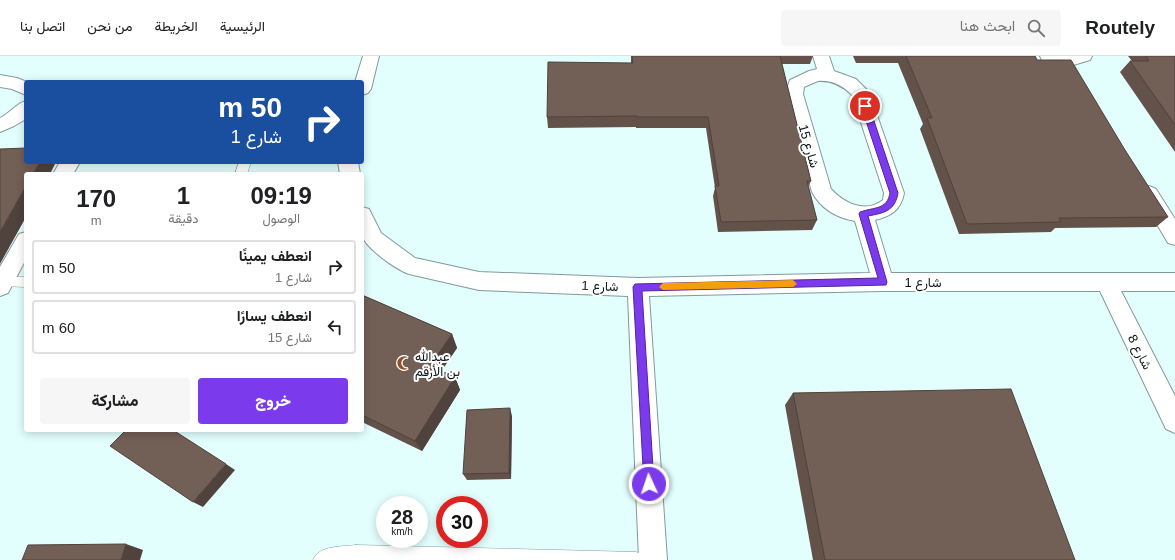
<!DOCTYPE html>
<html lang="ar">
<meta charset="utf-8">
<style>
:root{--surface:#fff;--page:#f6f6f6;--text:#202124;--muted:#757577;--line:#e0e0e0;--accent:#7c3aed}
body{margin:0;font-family:Helvetica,Vazirmatn,sans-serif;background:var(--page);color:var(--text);direction:rtl;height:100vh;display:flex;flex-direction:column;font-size:15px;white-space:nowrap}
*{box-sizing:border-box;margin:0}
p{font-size:13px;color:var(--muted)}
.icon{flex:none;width:22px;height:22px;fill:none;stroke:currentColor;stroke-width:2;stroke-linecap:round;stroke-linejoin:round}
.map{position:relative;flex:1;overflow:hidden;direction:ltr}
.panel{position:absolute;left:24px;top:116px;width:340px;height:260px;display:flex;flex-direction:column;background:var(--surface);border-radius:4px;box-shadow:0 2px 10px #0003;direction:rtl}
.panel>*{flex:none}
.top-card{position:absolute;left:24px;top:24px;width:340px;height:84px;border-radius:4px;box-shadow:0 2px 10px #0003;direction:rtl;background:#1a4fa0;color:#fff;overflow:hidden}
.speed{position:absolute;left:376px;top:440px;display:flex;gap:8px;font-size:20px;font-weight:700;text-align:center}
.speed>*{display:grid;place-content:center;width:52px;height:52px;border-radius:50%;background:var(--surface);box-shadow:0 2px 10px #0003;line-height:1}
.speed small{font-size:10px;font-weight:400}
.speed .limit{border:6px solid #d22;background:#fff;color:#111}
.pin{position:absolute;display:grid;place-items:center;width:34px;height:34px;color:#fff;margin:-17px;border:2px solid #fff;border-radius:50%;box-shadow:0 1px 4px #0007}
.me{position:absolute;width:44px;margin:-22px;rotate:357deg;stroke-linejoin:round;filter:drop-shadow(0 0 3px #0008)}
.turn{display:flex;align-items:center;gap:14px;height:84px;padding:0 16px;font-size:18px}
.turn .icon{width:52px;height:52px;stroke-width:2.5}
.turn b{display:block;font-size:28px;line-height:34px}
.eta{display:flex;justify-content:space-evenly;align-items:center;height:68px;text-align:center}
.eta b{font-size:24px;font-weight:800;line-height:28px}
.cta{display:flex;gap:8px;margin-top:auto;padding:8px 16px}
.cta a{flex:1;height:46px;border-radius:4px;background:var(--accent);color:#fff;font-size:16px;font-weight:800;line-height:46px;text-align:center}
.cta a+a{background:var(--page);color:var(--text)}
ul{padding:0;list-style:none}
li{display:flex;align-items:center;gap:12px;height:54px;margin:0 8px 6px;padding:0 8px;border:2px solid var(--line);border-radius:4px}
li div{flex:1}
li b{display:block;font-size:15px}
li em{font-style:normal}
header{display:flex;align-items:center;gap:24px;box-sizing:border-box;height:56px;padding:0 20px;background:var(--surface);border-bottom:1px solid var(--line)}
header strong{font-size:19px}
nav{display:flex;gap:22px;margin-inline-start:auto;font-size:14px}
.search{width:280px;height:36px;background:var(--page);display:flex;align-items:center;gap:10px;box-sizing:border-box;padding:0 14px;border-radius:4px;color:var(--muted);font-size:15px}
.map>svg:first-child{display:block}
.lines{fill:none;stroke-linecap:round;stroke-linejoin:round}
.lane-casing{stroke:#819b9a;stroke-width:1}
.street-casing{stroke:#819b9a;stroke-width:2}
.lane{fill:#fff;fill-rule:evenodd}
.street{fill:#fff;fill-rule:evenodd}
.wall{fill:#625249}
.shaded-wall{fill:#50423c}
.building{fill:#725f55;stroke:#50423c}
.route{fill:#7c3aed;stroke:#51269a}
.slow{fill:#f59e0b}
.labels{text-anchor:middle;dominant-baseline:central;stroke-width:4;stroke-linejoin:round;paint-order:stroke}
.street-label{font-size:13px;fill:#0e1818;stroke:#fff}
.poi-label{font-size:13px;fill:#0e1818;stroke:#fff;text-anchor:start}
</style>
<header>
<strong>Routely</strong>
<div class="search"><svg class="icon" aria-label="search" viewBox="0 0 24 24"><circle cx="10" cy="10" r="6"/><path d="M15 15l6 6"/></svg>ابحث هنا</div>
<nav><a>الرئيسية</a><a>الخريطة</a><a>من نحن</a><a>اتصل بنا</a></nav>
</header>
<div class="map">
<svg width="1175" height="504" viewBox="0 0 1175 504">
<rect width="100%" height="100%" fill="#e2fefd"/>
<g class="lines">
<defs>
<g id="lane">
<path d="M239 106H251L247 118H235Z"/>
<path d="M3 221H26V231L0 230V222Z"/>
<path d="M356 489 636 496 642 498 644 504H313C319 489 342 491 356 489Z"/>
</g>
<g id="street">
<path d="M363 0H379L371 33 368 37 362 39V26H355Z"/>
<path d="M813 0H829L834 15 856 23 869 36 904 137C901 154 891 160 875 164L891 217H1175V235H1121L1175 340V377L1166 373 1100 235H883L649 240 667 504H639L628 240 479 234 409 218C397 214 365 192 362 179 360 171 362 160 362 151L369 153 381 177 415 202 479 216 638 222 870 217 855 165C837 162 821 153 812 136L785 38 790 24 809 15 817 13ZM818 25C832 24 842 29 852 39L884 137 883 144C865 158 844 147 831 133L803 38 804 31Z"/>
<path d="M1040 0H1092L1090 4 1070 10 1042 4Z"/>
<path d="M0 19 17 22 27 26 26 39 12 33 0 31Z"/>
<path d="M26 45V63L14 70 0 76V62C10 57 17 47 26 45Z"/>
<path d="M60 106H80L73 118H53Z"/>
<path d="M338 106H358L360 118H340Z"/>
<path d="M1149 130 1156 133 1175 163V189L1168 187 1139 138 1142 133Z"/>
<path d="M26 176V203L8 237 0 240V211L19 178Z"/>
</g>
</defs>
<use href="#lane" class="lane-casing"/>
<use href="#street" class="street-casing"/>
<use href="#lane" class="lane"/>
<use href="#street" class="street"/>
</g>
<g class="wall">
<path d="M631 0H813L810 8H782L811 125 808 130 817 164 812 174 718 176 713 140 715 132 706 72H636V71L548 72 547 61 631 7Z"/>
<path d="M853 0H1035L1037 4 1125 94 1168 161 1156 171 1055 172 1051 176 959 178 920 73 923 68 898 7H856Z"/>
<path d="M1128 0H1175V96L1120 16 1130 5H1132Z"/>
<path d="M362 239 452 278 457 292 441 315 455 321 460 334 422 395 362 366Z"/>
<path d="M793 337 1075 504H813L785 349Z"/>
<path d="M512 360 511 423 467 424 463 418Z"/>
</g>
<g class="shaded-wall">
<path d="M40 106H56L50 118H33Z"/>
<path d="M26 130V161L0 208V176Z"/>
<path d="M452 278 457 292 436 323 430 310Z"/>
<path d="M455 321 460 334 422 395 415 385Z"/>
<path d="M510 352 512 360 511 423 509 417Z"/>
<path d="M226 408 235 414 203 451 193 446Z"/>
<path d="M126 488 143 494 140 504H121Z"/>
</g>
<g class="building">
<path d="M632 0H780L811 125H807L817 164 721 166 715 130H719L708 61H637V60L547 61 548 6 633 7Z"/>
<path d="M906 0H1035L1037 4H1071L1125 94 1168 161 1059 162 1061 166 967 168 927 62H932Z"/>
<path d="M1146 0H1175V69L1130 5H1149Z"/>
<path d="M26 92V106H40L33 118H26V130L0 176V93Z"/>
<path d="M362 239 452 278 430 310 455 321 415 385 362 359Z"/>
<path d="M1011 333 1075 504H825L793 337Z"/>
<path d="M510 352 509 417 463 418 467 354Z"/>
<path d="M126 374H173L226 408 193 446 110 390Z"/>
<path d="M126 488 121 504H22L28 489Z"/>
</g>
<path class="route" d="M862 48H868L869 50 898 137C895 155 884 157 868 160L887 226 886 229 642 235 654 428 653 432 649 433 645 432 644 428 633 231 635 228 878 222 859 158 860 156C874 151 887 154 890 137L861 50Z"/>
<path class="slow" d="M793 224 797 228 793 231 663 234 659 231 663 227Z"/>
<defs>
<symbol id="mosque-bare" viewBox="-9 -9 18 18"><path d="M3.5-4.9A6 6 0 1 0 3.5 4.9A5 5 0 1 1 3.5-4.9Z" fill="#944f25" stroke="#fff" stroke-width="2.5" paint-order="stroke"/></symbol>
</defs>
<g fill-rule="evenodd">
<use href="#mosque-bare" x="394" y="297" width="20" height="20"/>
</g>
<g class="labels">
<g class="street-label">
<text transform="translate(809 90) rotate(74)">شارع 15</text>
<text x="923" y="226">شارع 1</text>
<text transform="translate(600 230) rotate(2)">شارع 1</text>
<text transform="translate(1140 296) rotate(63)">شارع 8</text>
</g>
<g class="poi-label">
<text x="415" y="300">عبدالله<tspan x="415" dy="15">بن الأرقم</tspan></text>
</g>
</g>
</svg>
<div class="speed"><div>28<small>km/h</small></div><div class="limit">30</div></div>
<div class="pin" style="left:865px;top:50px;background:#d93025"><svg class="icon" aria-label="arrive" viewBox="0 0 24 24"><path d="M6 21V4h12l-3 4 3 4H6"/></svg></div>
<svg class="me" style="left:649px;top:428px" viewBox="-20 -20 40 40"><circle r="17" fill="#7c3aed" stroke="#fff" stroke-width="3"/><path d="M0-11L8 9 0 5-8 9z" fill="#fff"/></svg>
<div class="top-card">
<div class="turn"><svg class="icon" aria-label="right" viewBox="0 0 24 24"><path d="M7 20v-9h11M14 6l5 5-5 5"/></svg><div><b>50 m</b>شارع 1</div></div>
</div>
<section class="panel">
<div class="eta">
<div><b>09:19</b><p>الوصول</p></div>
<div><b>1</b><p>دقيقة</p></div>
<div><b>170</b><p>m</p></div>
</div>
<ul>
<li><svg class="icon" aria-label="right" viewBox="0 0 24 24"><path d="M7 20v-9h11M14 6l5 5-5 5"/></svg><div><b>انعطف يمينًا</b><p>شارع 1</p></div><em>50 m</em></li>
<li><svg class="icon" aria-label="left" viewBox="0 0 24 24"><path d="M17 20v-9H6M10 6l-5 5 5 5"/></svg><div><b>انعطف يسارًا</b><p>شارع 15</p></div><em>60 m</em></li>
</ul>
<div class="cta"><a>خروج</a><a>مشاركة</a></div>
</section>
</div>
